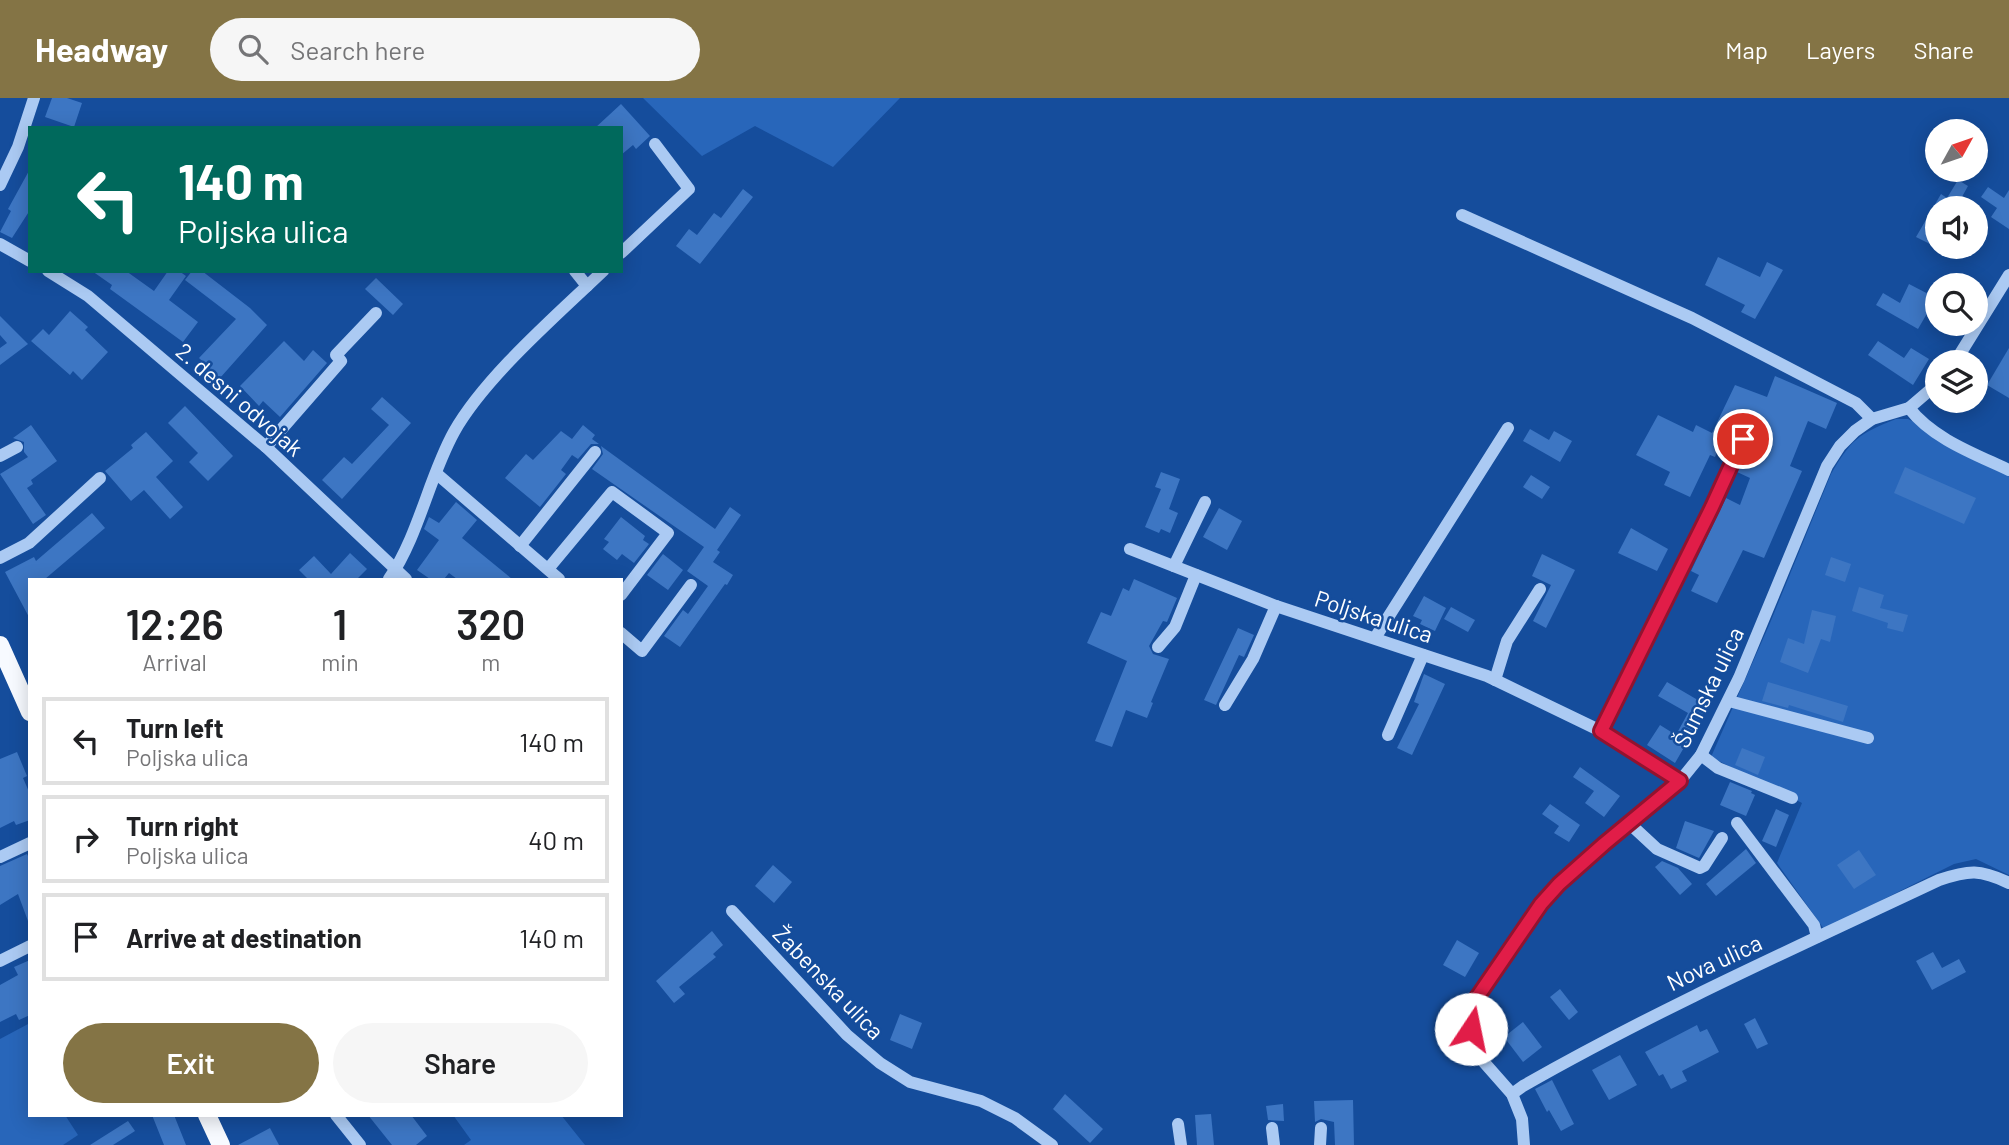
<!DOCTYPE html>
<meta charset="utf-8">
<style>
:root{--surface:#fff;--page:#f6f6f6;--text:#202124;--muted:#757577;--line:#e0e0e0;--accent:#847445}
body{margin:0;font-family:Barlow,sans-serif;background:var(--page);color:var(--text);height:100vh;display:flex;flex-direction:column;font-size:26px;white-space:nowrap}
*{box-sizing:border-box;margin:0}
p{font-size:23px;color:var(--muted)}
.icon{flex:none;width:38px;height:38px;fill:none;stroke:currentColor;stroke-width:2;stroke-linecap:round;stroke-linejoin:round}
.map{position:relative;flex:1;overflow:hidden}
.panel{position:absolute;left:28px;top:480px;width:595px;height:539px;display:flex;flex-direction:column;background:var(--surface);border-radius:0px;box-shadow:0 4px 18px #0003}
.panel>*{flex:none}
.guide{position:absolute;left:28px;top:28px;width:595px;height:147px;border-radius:0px;box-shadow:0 4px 18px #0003;background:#00695c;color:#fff;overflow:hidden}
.needle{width:46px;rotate:50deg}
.fabs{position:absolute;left:1925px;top:21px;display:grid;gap:14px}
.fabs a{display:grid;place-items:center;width:63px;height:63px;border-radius:50%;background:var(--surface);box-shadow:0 4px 18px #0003;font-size:35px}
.pin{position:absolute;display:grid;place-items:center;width:60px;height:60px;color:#fff;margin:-30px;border:4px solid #fff;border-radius:50%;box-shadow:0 2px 7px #0007}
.me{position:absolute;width:77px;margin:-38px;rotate:11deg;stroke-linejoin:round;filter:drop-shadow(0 0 5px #0008)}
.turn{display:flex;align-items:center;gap:24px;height:147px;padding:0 35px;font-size:32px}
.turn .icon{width:91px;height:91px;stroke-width:2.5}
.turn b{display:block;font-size:49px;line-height:60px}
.eta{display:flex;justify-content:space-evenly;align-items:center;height:119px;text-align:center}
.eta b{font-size:42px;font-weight:600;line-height:49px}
.button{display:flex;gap:14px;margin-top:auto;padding:14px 35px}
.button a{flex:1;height:80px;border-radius:42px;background:var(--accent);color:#fff;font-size:28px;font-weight:600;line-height:80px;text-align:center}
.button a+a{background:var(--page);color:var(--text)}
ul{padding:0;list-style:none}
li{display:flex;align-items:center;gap:21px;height:88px;margin:0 14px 10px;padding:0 21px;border:4px solid var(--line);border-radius:0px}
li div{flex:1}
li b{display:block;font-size:26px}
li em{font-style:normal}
header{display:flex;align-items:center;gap:42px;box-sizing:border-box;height:98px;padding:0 35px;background:var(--accent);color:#fff}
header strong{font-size:33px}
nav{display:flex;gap:38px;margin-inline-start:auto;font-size:24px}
.search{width:490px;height:63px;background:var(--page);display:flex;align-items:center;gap:18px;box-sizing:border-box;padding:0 24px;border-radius:38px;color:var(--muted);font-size:26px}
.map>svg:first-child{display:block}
.green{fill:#2866ba}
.building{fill:#3d76c3}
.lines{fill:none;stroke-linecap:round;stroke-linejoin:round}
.minor{stroke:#abcaf3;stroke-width:12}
.major{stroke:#f7faff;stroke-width:18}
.route-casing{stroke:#92132f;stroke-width:18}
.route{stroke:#e11d48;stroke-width:12}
.labels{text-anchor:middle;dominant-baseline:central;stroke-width:5;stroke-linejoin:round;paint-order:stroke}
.street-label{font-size:23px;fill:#fff;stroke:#154d9c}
</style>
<header>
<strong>Headway</strong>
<div class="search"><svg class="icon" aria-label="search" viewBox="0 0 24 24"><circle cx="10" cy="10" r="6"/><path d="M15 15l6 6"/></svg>Search here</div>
<nav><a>Map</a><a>Layers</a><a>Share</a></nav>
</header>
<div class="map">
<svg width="2009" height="1047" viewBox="0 0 2009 1047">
<rect width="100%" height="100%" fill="#154d9c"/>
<g class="green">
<path d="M643 0H900L833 69 755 28 702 58Z"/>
<path d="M1896 321H1908L2009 373V777L1976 761 1954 766 1824 831 1777 765 1802 705 1711 659 1770 525 1831 376C1851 342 1858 336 1896 321Z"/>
<path d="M30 925V1017H65L78 1037 63 1047H0V941Z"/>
<path d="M453 1017H561L585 1047H464L471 1042Z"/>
</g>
<g class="building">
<path d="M52 0H67L82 5 74 29 45 19Z"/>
<path d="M621 6 650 38 636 51 633 47 621 57V30H595Z"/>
<path d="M30 71V112L12 140 0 134 11 113 8 111Z"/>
<path d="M1958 82 1968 88 1958 106 1965 110H1937V135L1932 147 1916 139 1941 96 1947 100Z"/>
<path d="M1988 89 2004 100 2009 92V131L1991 119 1997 110 1981 99Z"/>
<path d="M743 91 753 99 700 166 676 148 689 131 697 137 714 115 721 120Z"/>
<path d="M1718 159 1760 179 1767 164 1783 172 1755 221 1741 214 1745 207 1705 187Z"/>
<path d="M92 173H126L154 193 168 173H179L186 178 169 202 198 224 183 244 110 191 112 187Z"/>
<path d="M192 173H202L250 210 267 227 220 280 199 260 236 221 185 182Z"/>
<path d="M376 180 403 206 393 217 365 191Z"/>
<path d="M1909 186 1936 200 1918 231 1876 207 1883 195 1900 205Z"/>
<path d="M70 213 88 229 85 232 108 254 82 282 73 273 70 277 31 243 43 231 49 237Z"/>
<path d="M0 218 28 246 0 267V250L7 245 0 237Z"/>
<path d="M284 243 304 263 313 252 327 265 280 319 263 303 259 308 240 288Z"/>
<path d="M1878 243 1904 260 1911 250 1929 261 1913 287 1868 257Z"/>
<path d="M2009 250V300L1987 287Z"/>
<path d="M1775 278 1837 305 1826 331 1808 323 1790 368 1802 373 1764 460 1743 452 1717 505 1691 493 1699 477 1691 473 1726 400 1740 407 1750 380 1737 374 1751 345V335L1730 326 1715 359 1710 357 1690 399 1664 387 1670 374 1636 357 1658 317 1693 334 1696 327 1712 335 1735 287 1767 299Z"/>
<path d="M382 299 411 325 342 401 322 382 344 359 352 366 389 327 371 311Z"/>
<path d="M185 308 233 358 208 383 189 364 198 355 168 325Z"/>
<path d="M31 327 57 363 31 382 33 386 27 390 46 417 33 426 0 376 28 359 24 354V344L13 340Z"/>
<path d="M583 327 595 337 592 341 599 346H591L578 361 572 357 561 372 566 376 540 409 505 380 526 356 533 362 561 333 572 341Z"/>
<path d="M1530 331 1549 342 1554 333 1572 343 1560 364 1523 343Z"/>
<path d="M146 334 173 363 156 379 183 409 170 421 144 392 131 403 105 373 133 350 131 347Z"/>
<path d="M601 348 715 431 730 409 741 417 717 452 720 454 713 464 733 477 727 487 725 486 680 549 664 538 683 512 688 516 708 488 687 473 704 449 592 371 603 356Z"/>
<path d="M1905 369 1976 400 1964 426 1894 395Z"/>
<path d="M1161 374 1180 381 1169 411 1178 415 1170 435 1161 431 1159 435 1145 429 1161 391 1155 389Z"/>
<path d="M1531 377 1550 389 1542 401 1523 389Z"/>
<path d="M456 404 477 422 462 440 512 481H457L449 475 444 481H430L417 472 439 442 424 431 429 419 439 425Z"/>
<path d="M1219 410 1242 423 1227 452 1203 439Z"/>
<path d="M92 415 105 430 45 481H30V521L5 474 34 459 36 463Z"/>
<path d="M621 419 645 438 643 442 649 446 634 465 622 456 617 462 603 451 609 444 604 441Z"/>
<path d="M1631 430 1668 451 1657 473 1618 455Z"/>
<path d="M350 455 367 471 357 481H308L299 472 314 458 331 476Z"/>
<path d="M663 456 683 472 668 492 647 477Z"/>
<path d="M1542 456 1575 472 1546 530 1533 523 1551 487 1532 478Z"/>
<path d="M1831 459 1851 466 1845 484 1825 477Z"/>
<path d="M1134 481 1177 500 1167 524 1163 523 1149 548 1153 556 1169 561 1151 604 1153 605 1147 620 1126 612 1112 649 1095 643 1127 563 1087 545 1101 514 1111 518 1123 490 1129 493Z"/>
<path d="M1859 489 1884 497 1880 510 1908 517 1903 534 1887 530 1888 525 1852 513Z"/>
<path d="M1424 498 1446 510 1435 533 1420 526 1422 522 1413 518Z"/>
<path d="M1451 509 1475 522 1468 534 1444 521Z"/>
<path d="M1812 512 1836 518 1830 544 1821 541 1808 575 1780 564 1788 540 1804 546Z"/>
<path d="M1238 530 1254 537 1244 559 1239 557 1216 607 1204 602Z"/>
<path d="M1424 576 1445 586 1412 657 1397 650 1419 606 1414 604Z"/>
<path d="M1667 584 1708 608 1675 665 1647 647 1660 627 1676 637 1688 615 1658 598Z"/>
<path d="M1768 584 1848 608 1843 624 1789 607 1788 610 1762 603Z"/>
<path d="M1742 650 1765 659 1758 677 1735 667Z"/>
<path d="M17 654 27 678 23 680 30 696V722L16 727 14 723 0 730V661Z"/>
<path d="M1580 669 1620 698 1604 719 1585 705 1594 693 1573 679Z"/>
<path d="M1730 684 1752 693 1751 695 1755 697 1746 718 1720 707Z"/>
<path d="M1550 706 1580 727 1569 744 1554 735 1559 728 1542 716Z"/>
<path d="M1776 711 1789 717 1776 749 1762 743Z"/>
<path d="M1685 723 1714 733 1699 760 1676 750Z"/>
<path d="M1746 751 1756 765 1716 798 1706 786Z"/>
<path d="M1859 752 1876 777 1854 791 1837 767Z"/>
<path d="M27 756 30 762 28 823 18 796 0 807V768Z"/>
<path d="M1662 763 1678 770 1692 786 1680 797 1655 769Z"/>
<path d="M773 767 792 784 774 805 755 788Z"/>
<path d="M712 833 723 847 713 856 716 859 679 889 685 896 674 905 656 883Z"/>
<path d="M1457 842 1479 855 1465 879 1443 867Z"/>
<path d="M1933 854 1942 870 1959 861 1966 874 1932 892 1916 863Z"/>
<path d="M30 862V917L19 922 16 916 0 924V887L18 877 14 869Z"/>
<path d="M1560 891 1578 914 1569 922 1550 899Z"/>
<path d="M900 916 922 925 912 951 890 942Z"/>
<path d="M1755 920 1768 946 1757 951 1744 926Z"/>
<path d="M1523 924 1542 949 1523 964 1504 939Z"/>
<path d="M1697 927 1700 934 1707 931 1719 954 1682 973 1687 983 1671 991 1663 976 1659 978 1645 954Z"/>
<path d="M1620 957 1637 987 1609 1002 1592 972Z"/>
<path d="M1552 982 1574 1026 1561 1033 1549 1012 1547 1014 1535 991Z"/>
<path d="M1065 996 1103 1031 1090 1045 1053 1011Z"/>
<path d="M1353 1002 1354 1047H1335L1334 1024 1321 1021 1315 1024 1314 1003Z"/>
<path d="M1283 1006 1284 1023 1268 1022 1266 1008Z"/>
<path d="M1211 1016 1214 1047H1197L1195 1017Z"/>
<path d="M152 1017H174L186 1047H164Z"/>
<path d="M368 1017H411L427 1038 416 1047H392Z"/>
<path d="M128 1023 135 1033 113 1047H90Z"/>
<path d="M270 1030 279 1047H238Z"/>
</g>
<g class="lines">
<g class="minor">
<path d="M0 87 18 49 34 0"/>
<path d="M1462 117 1692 220 1856 305 1872 321"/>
<path d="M0 146 30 163"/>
<path d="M621 155 689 91 655 46"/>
<path d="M48 173 88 198 266 349 406 481"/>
<path d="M575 173 587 188"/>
<path d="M1955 264 2009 177"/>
<path d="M1909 310C1933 341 1975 356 2009 372"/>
<path d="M266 349 341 263 336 257 376 215"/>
<path d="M0 358 17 349"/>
<path d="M437 376 559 481"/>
<path d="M520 448 595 354"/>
<path d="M1130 451 1276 508 1487 578 1601 633 1680 683"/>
<path d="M0 460 29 445 100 380"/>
<path d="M1174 468 1205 404"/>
<path d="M548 471 612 394 668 435 621 497"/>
<path d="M389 481C419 437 429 379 454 334 485 279 556 218 603 173"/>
<path d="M621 535 642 553 691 487"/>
<path d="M1375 540 1508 330"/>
<path d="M1158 549 1175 529 1196 477"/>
<path d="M1495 582 1507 543 1540 491"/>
<path d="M1729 603 1868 640"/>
<path d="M1225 607 1253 561 1276 508"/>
<path d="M1601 633 1712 409 1743 341"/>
<path d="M1388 637 1423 557"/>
<path d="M1701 657 1718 670 1792 700"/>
<path d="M1737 725 1814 827 1817 839"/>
<path d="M1630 726 1657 751 1700 770 1704 768 1722 740"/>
<path d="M0 759 30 745"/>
<path d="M732 813 847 937 880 965 910 984 981 1003 1015 1020 1052 1047"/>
<path d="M0 863 30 848"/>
<path d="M1512 996 1523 988C1658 911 1799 848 1939 782 1969 772 1980 771 2009 785"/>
<path d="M336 1017 360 1047"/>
<path d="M1178 1026 1181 1047"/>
<path d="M1272 1030 1274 1047"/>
<path d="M1320 1047 1321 1030"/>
<path d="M1524 1047 1522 1021 1512 996 1482 962 1476 951 1470 922 1476 901 1541 806 1559 786 1604 745 1680 683 1701 657 1739 580 1827 368 1840 348 1855 333 1872 321 1909 310 1937 286"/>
</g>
<g class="major">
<path d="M0 547 30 614"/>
<path d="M207 1017 221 1047"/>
</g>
</g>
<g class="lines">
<defs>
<path id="route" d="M1471 931 1472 914 1476 901 1541 806 1559 786 1604 746 1680 683 1601 633 1712 409 1743 341"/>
</defs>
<use href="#route" class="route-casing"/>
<use href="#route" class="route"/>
</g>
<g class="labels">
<g class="street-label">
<text transform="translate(240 301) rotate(41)">2. desni odvojak</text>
<text transform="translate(1374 518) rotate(18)">Poljska ulica</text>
<text transform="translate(1708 589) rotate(-64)">Šumska ulica</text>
<text transform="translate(1714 864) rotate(-25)">Nova ulica</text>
<text transform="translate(829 884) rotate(46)">Žabenska ulica</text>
</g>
</g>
</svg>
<div class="fabs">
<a><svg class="needle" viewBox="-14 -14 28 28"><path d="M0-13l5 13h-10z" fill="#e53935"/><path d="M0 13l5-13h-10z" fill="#757577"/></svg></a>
<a><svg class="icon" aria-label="sound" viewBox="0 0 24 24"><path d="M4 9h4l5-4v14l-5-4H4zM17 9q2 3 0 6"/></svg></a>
<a><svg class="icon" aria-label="search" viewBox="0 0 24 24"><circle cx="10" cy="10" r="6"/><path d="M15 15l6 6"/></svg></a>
<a><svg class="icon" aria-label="layers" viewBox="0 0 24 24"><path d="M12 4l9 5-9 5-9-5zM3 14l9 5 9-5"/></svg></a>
</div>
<div class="pin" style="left:1743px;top:341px;background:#d93025"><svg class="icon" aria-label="arrive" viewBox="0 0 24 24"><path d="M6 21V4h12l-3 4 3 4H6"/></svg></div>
<svg class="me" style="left:1471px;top:931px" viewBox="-20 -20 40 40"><circle r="19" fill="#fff"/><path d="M0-13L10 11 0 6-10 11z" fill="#e11d48"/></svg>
<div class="guide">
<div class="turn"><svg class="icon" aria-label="left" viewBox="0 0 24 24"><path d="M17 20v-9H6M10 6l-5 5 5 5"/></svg><div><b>140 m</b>Poljska ulica</div></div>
</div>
<section class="panel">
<div class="eta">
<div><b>12:26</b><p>Arrival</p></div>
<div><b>1</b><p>min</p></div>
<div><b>320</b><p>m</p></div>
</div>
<ul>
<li><svg class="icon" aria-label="left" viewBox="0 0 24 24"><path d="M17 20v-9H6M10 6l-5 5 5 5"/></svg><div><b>Turn left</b><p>Poljska ulica</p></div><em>140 m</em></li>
<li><svg class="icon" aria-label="right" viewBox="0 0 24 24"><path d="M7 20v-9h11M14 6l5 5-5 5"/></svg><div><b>Turn right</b><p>Poljska ulica</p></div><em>40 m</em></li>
<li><svg class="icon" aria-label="arrive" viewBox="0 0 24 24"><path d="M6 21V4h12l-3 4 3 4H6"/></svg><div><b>Arrive at destination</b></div><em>140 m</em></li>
</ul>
<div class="button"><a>Exit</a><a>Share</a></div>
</section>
</div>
